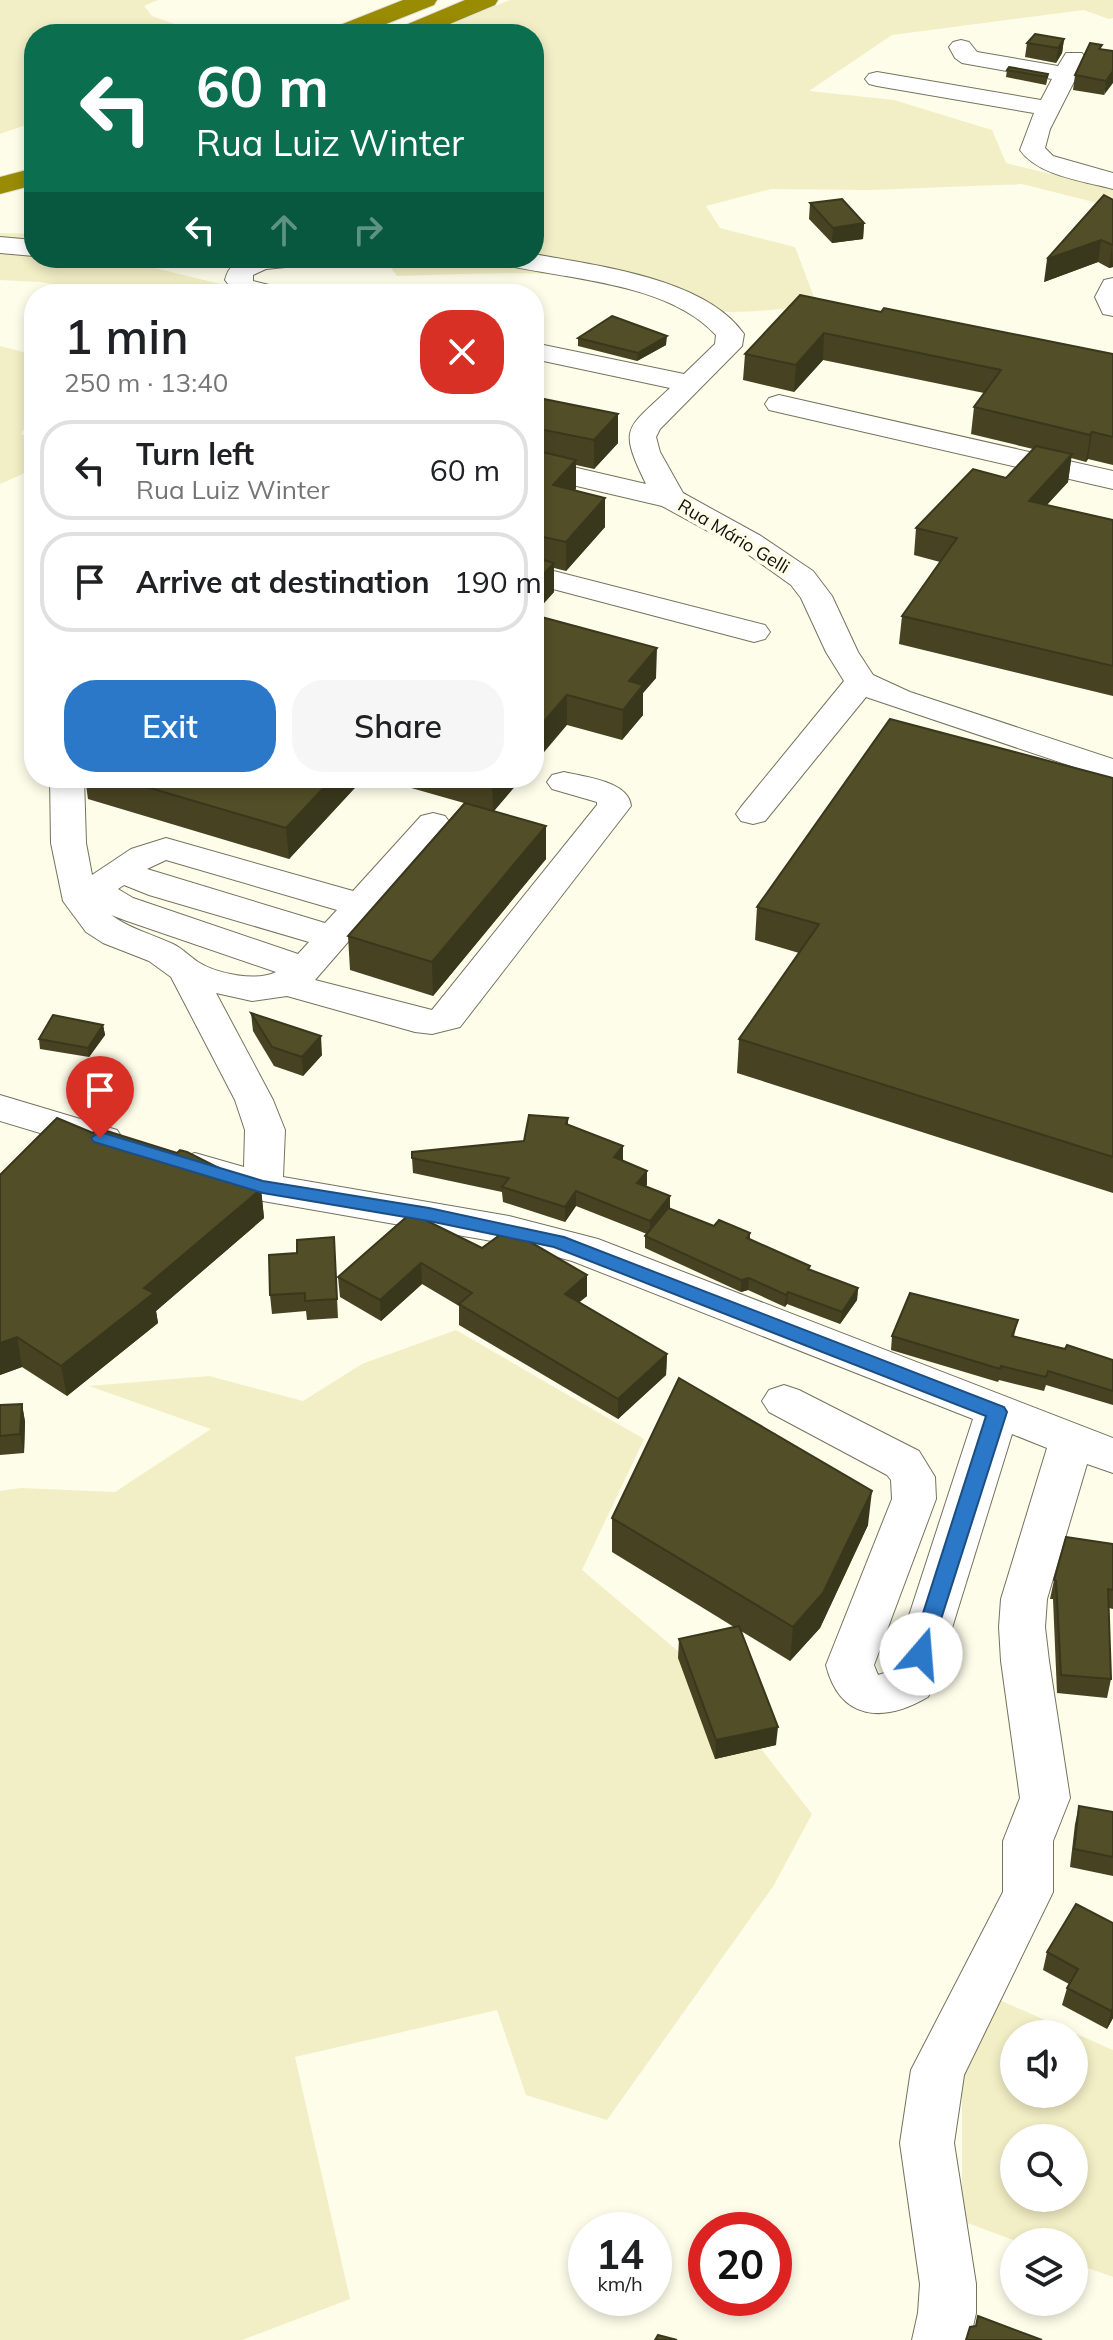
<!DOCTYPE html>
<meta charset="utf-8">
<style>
:root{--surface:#fff;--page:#f6f6f6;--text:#202124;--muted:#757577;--line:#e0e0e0;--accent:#2b78c8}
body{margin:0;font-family:Mulish,sans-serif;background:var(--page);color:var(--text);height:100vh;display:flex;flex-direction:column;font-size:30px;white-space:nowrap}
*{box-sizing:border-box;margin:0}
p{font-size:26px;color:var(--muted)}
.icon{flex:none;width:44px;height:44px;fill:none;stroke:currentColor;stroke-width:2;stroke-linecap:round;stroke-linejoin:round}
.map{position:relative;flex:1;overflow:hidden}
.sheet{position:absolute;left:24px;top:284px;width:520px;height:504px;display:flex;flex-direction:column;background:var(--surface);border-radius:32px;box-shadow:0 4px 12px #0003}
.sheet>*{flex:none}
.guide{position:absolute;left:24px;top:24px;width:520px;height:244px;border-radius:32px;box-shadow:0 4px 12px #0003;background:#0b6e4f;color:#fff;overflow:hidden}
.buttons{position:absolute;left:1000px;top:2020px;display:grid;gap:16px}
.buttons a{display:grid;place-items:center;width:88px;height:88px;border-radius:50%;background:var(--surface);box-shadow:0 4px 12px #0003;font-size:40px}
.speed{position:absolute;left:568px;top:2212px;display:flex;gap:16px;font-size:40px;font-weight:700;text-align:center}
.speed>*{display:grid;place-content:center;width:104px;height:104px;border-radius:50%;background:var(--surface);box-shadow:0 4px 12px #0003;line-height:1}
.speed small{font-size:20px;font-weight:400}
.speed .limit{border:12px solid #d22;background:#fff;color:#111}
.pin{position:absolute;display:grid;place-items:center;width:68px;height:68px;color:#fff;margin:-82px -34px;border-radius:50% 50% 50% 0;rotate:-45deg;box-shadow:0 0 8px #0007}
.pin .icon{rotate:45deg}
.me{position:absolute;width:88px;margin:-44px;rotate:18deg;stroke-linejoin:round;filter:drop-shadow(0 0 6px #0008)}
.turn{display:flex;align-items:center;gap:28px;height:168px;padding:0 40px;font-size:36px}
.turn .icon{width:104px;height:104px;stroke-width:2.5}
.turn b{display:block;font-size:56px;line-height:68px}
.lanes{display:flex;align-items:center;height:76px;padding:0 40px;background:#0003;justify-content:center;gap:40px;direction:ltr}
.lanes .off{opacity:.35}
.round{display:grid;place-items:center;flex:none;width:84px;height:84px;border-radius:32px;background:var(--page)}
.headline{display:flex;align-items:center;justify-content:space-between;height:136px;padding:0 40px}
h1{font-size:48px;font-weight:600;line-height:60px}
.action{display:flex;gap:16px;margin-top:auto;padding:16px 40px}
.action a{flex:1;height:92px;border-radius:32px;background:var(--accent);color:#fff;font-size:32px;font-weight:600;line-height:92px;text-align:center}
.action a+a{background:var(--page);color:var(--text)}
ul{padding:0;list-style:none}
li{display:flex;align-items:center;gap:24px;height:100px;margin:0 16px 12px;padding:0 24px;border:4px solid var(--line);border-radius:32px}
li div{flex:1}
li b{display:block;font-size:30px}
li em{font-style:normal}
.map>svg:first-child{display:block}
.green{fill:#f2eec5;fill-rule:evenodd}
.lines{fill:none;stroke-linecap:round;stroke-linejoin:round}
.minor-casing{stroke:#75735f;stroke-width:2}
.highway-casing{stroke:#e3e2e1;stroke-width:2}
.minor{fill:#fff;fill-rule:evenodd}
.highway{fill:#998b02;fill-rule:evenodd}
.wall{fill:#474322}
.shaded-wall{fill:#39371c}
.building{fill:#524e28;stroke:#39371c;stroke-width:2}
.route{fill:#2b78c8;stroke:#1c4e82;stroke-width:2}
.labels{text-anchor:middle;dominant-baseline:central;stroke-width:8;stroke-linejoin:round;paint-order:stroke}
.far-street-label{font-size:18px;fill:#121109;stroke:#fefdea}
</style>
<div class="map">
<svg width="1113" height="2340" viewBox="0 0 1113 2340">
<rect width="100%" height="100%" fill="#fefdea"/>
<g class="green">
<path d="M0 0H158L144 6 152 16 200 33 34 34V122L0 134Z"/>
<path d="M510 0H1113V18L1109 19 1084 10 892 35 809 91 894 100 992 130 1006 163 1113 189V207L1022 184 870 190 771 189 706 206 720 228 795 247 817 305C777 309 735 316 695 309 674 305 655 288 634 284 558 268 473 274 397 276L384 258H534V34H426Z"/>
<path d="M0 233 34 234V258L139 264 260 294H110L40 282 0 280Z"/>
<path d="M0 346 27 353 34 363V413L21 434 34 440V469L0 484Z"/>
<path d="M456 1330 644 1439 582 1570 698 1668 812 1814 774 1885 607 2120 526 2095 497 2010 295 2057 350 2299 242 2340H0V1491L21 1488 115 1492 211 1429 89 1386 209 1376 303 1401 362 1364Z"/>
<path d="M995 1998 1113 2050V2277L1074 2263V2242H1019L962 2221V2067ZM1014 2034H1074V2094H1014ZM1014 2138H1074V2198H1014Z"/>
</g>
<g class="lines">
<defs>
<g id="minor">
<path d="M961 40 969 42 977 52 1058 66 1066 53H1082L1086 58 1050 129 1045 148 1053 156 1113 173V189C1084 181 1038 176 1020 150L1034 113 877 86 869 84 865 79 869 74 877 72 1041 100 1052 79 962 63 955 58 949 47 953 42Z"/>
<path d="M0 237 34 240V256L0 253Z"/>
<path d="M534 254C597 266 705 278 744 334L742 346 660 429 656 437 660 452 683 493 761 536 813 571 832 596 858 652 873 675 910 692 1113 759V780L866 697 765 821 753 824 741 821 736 814 741 807 844 681 826 652 801 598 791 585 739 548 662 506 534 476V458L646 484C618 426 626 430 670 388L534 359V343L684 374 715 344 716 335C667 282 569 280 502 264L498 258H534Z"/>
<path d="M84 258H127L123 264H88Z"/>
<path d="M249 258H318L314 264 266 269 253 275V281L281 288 285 294 235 293 225 280C229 265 235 263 249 258Z"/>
<path d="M1113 278V316L1103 314 1095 297 1104 280Z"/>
<path d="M779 395 1113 471V489L769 410 765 404 769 398Z"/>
<path d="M534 566 765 625 770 632 765 639 754 642 534 584Z"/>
<path d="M564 772C584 777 629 781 631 806L460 1027 432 1034 415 1032 287 996 252 1001 216 993 273 1100 285 1130 283 1177 509 1216 598 1239 1113 1438V1473L1087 1464 1047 1599 1045 1627 1049 1661 1070 1798 1053 1841V1892L964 2075 954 2143 976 2284V2313L970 2340H912L918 2313 920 2284 900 2143 911 2070 1003 1892V1841L1020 1798 1001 1661 999 1627 1001 1599 1047 1448 1012 1434 935 1683 928 1697C884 1723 840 1721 826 1665L892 1499 891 1480 887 1475 769 1412 762 1401 769 1390 784 1385 799 1390 919 1451 935 1477 936 1499 874 1665 878 1675 891 1671 973 1419 572 1261 509 1244 263 1201 181 1177 175 1167 181 1157 195 1153 244 1167 245 1130 235 1100 171 977 149 961 103 943 86 932 63 901 51 843 50 778H84L86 843 92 875 131 849 166 838 353 891 421 816 433 813 445 816 450 823 445 830 315 980 432 1010 597 805V802L552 789 547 782 552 775ZM166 860 337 910 325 923 147 869ZM124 885 149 895 309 942 298 954 133 898 118 889ZM111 915 127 921 276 972C257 982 217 974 198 962 189 956 183 949 173 944 152 934 130 929 111 915Z"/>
<path d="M0 1095 117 1130 123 1139 117 1148 103 1152 0 1121Z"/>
</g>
<g id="highway">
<path d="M403 0H437L434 5 361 34H326L330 29Z"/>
<path d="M465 0H498L495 5 426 34H392L396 29Z"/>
<path d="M34 168V185L0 194V177Z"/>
</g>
</defs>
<use href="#minor" class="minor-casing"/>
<use href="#highway" class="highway-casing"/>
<use href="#minor" class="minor"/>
<use href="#highway" class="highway"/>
</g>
<g class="wall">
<path d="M1064 39 1062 53 1056 63 1025 57 1027 43Z"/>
<path d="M1102 49 1113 51 1104 95 1073 90 1075 75Z"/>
<path d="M1007 70 1048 74 1047 81 1046 85 1006 77Z"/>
<path d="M1113 200V267L1109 268 1098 262 1044 282Z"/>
<path d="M810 203 864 223 863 239 832 243 809 219Z"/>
<path d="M881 312 1113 354V465L1088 459 1086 462 1071 458 1068 482 1047 505 1113 520V696L899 644 902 616 940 562 914 555 916 528 1006 478 1033 449 971 434 974 407 984 393 823 360 794 392 743 380 745 354Z"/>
<path d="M578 338 666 345 637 361 578 346Z"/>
<path d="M534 397 618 443 594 469 576 465V489L574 490 605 498V527L566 571 554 568V592L534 614Z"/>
<path d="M534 615 656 678 643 693V715L622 740 567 725Z"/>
<path d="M85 778H364L289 859 88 799Z"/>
<path d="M376 778H522L494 811 546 859 433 996 350 970 348 936 464 803Z"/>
<path d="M1113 778V1193L737 1073 739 1039 799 953 755 940 757 907Z"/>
<path d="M251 1013 322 1055 303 1076 274 1066 253 1031Z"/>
<path d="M103 1025 105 1035 89 1057 40 1049 39 1039Z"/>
<path d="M568 1118V1125L623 1161 647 1171 646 1186 670 1209 714 1226 750 1233V1239L810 1270 858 1288 857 1300 840 1324 787 1304 785 1307 748 1290 741 1292 645 1248V1236L647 1234 576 1206 565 1222 503 1202 502 1192 413 1173 412 1158 524 1141Z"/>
<path d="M93 1133 261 1189 264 1218 156 1311 158 1323 67 1396 22 1367 0 1375V1175Z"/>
<path d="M334 1237 338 1318 307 1320 306 1311 272 1314 270 1295 297 1253Z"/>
<path d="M482 1248 587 1275V1296L579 1302 667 1354 666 1375 618 1419 459 1325V1306L422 1284 381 1321 340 1297 338 1277Z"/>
<path d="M1018 1320 1014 1336 1113 1360V1405L1046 1385 1044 1391 999 1380 998 1382 891 1350 892 1336Z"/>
<path d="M22 1404 25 1422 24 1453 0 1455V1405Z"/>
<path d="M612 1518 868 1525 820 1628 790 1661 741 1631 776 1745 715 1759 678 1658 679 1639 734 1627 612 1552Z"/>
<path d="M1113 1544V1609L1109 1608 1111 1679 1107 1698 1057 1693 1053 1599H1050L1054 1580Z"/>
<path d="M1079 1806 1113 1812V1876L1070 1867 1075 1824Z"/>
<path d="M1113 1923V2018L1107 2029 1062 2005 1067 1988 1069 1984 1043 1970 1047 1952Z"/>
</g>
<g class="shaded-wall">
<path d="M1064 39 1062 53 1056 63 1058 48Z"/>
<path d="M1113 71V83L1104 95 1106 81Z"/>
<path d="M864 223 863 239 832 243 833 228Z"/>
<path d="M1101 240 1098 262 1044 282 1047 259Z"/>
<path d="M1112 245 1113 267 1109 268Z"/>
<path d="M824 333 823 360 794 392 796 365Z"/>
<path d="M667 336 666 345 637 361 638 353Z"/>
<path d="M618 414V443L594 469V440Z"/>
<path d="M1092 432 1088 459 1086 462 1090 435Z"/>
<path d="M1072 454 1068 482 1025 528 1029 501Z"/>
<path d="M576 460V489L553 514V485Z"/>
<path d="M605 498V527L566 571V542Z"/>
<path d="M554 563V592L534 614V584Z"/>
<path d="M657 648 656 678 643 693V715L622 740 623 710 629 681Z"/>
<path d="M567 695V725L534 764V733Z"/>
<path d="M333 778H364L289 859 286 828Z"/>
<path d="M495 778H522L493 812 492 781Z"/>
<path d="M546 826V859L433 996 432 962Z"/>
<path d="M103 1025 105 1035 89 1057 88 1048Z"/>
<path d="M321 1036 322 1055 303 1076 302 1057Z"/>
<path d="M623 1146V1161L614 1157Z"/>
<path d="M647 1171V1185L637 1197V1183Z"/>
<path d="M261 1189 264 1218 156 1311 158 1323 67 1396 61 1366 144 1288Z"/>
<path d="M576 1191V1206L565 1222V1207Z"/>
<path d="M670 1196V1211L650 1236V1221Z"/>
<path d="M421 1263 422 1284 381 1321 380 1300Z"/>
<path d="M587 1275V1296L565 1314V1294Z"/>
<path d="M749 1278 748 1290 741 1292V1280Z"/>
<path d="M858 1288 857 1300 840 1324 842 1312Z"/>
<path d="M788 1292 787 1304 785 1307 786 1295Z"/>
<path d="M17 1337 22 1367 0 1375V1343Z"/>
<path d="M667 1354 666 1375 618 1419V1399Z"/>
<path d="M22 1404 25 1422 24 1453 20 1434Z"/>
<path d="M872 1491 868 1525 820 1628 790 1661 793 1627Z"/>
<path d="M778 1727 776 1745 715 1759 716 1740Z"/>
<path d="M1113 2008V2018L1107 2029 1111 2011Z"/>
</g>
<g class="building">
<path d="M1035 34 1064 39 1058 48 1027 43Z"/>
<path d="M1090 43 1102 45 1099 49 1113 51V71L1106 81 1075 75Z"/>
<path d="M1009 67 1048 74 1047 77 1007 70Z"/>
<path d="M1104 195 1113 200V245L1101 240 1047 259Z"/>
<path d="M842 199 864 223 833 228 810 203Z"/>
<path d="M800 295 881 312 884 308 1113 354V437L1092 432 1090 435 974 407 1001 370 824 333 796 365 745 354Z"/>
<path d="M612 316 667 336 638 353 578 338Z"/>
<path d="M534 397 618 414 594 440 534 428Z"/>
<path d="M1036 446 1072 454 1029 501 1113 520V666L902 616 957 538 916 528 973 469 1006 478Z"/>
<path d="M534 450 576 460 553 485 605 498 566 542 534 535Z"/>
<path d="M534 557 554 563 534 584Z"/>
<path d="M534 615 657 648 629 681 643 685 623 710 567 695 534 733Z"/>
<path d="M890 719 1113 778V1157L739 1039 819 924 757 907Z"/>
<path d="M116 778H333L286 828Z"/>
<path d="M481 778H495L492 781Z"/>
<path d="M465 803 546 826 432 962 348 936Z"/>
<path d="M251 1013 321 1036 302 1057 272 1047Z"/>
<path d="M53 1015 103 1025 88 1048 39 1039Z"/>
<path d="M529 1115 568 1118 566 1124 623 1146 614 1157 647 1171 637 1183 670 1196 650 1221 576 1191 565 1207 502 1187 509 1178 412 1158V1152L524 1141Z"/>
<path d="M57 1118 93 1133 97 1128 177 1153 180 1150 187 1152 261 1189 144 1288 154 1293 61 1366 17 1337 0 1343V1175Z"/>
<path d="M668 1208 714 1226 719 1220 750 1233 747 1238 810 1266 808 1269 858 1288 842 1312 788 1292 786 1295 749 1278 741 1280 645 1236Z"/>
<path d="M411 1213 482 1248 508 1229 587 1275 565 1294 667 1354 618 1399 459 1304 472 1293 421 1263 380 1300 338 1277Z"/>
<path d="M334 1237 337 1299 305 1301V1293L270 1295 269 1255 297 1253V1240Z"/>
<path d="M910 1293 1018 1320 1012 1336 1065 1349 1067 1345 1113 1360V1391L1048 1371 1046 1377 1001 1366 1000 1369 892 1336Z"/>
<path d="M679 1378 872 1491 823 1593 793 1627 612 1518Z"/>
<path d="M22 1404 20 1434 0 1436V1405Z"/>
<path d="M1066 1537 1113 1544V1590L1108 1589 1111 1679 1061 1675 1056 1581 1054 1580Z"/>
<path d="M739 1626 778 1727 716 1740 679 1639Z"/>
<path d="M1079 1806 1113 1812V1857L1074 1849Z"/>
<path d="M1076 1904 1113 1923V2008L1111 2011 1067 1988 1078 1969 1047 1952Z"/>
<path d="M978 2316 1042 2340H966L970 2327 976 2326Z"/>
<path d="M658 2335 677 2340H655Z"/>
</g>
<path class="route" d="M100 1132 263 1181 429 1208 564 1237 1004 1407 1007 1412 928 1660 921 1663 913 1660 910 1654 986 1416 554 1247 429 1221 263 1193 94 1142 91 1138Z"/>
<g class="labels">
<g class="far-street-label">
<text transform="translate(734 536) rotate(31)">Rua Mário Gelli</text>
</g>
</g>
</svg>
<div class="buttons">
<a><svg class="icon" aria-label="sound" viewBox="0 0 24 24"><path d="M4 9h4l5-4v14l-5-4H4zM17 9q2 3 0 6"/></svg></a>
<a><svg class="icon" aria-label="search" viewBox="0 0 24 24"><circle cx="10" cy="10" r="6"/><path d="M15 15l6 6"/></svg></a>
<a><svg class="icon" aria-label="layers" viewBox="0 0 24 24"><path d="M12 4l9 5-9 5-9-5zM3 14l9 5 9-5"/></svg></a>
</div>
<div class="speed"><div>14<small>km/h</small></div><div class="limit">20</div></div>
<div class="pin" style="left:100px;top:1138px;background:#d93025"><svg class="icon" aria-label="arrive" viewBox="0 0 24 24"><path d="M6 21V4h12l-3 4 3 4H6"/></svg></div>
<svg class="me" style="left:921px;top:1654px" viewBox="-20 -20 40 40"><circle r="19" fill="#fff"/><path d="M0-13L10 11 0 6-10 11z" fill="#2b78c8"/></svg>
<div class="guide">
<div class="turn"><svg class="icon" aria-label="left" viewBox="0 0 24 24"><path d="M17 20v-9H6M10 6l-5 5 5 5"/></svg><div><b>60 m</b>Rua Luiz Winter</div></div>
<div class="lanes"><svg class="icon" aria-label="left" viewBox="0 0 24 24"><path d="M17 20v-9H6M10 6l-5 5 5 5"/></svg><svg class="icon off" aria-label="ahead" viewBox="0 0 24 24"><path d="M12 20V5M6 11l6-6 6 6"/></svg><svg class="icon off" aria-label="right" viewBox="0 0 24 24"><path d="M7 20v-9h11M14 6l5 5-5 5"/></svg></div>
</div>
<section class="sheet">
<div class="headline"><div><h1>1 min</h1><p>250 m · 13:40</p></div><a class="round" style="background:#d93025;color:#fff"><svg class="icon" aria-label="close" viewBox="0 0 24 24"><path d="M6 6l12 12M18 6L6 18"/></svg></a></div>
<ul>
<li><svg class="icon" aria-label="left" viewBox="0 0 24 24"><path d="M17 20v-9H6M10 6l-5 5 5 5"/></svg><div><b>Turn left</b><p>Rua Luiz Winter</p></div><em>60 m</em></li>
<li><svg class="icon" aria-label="arrive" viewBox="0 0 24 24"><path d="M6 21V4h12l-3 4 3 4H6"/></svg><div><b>Arrive at destination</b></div><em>190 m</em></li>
</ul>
<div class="action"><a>Exit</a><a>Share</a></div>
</section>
</div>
